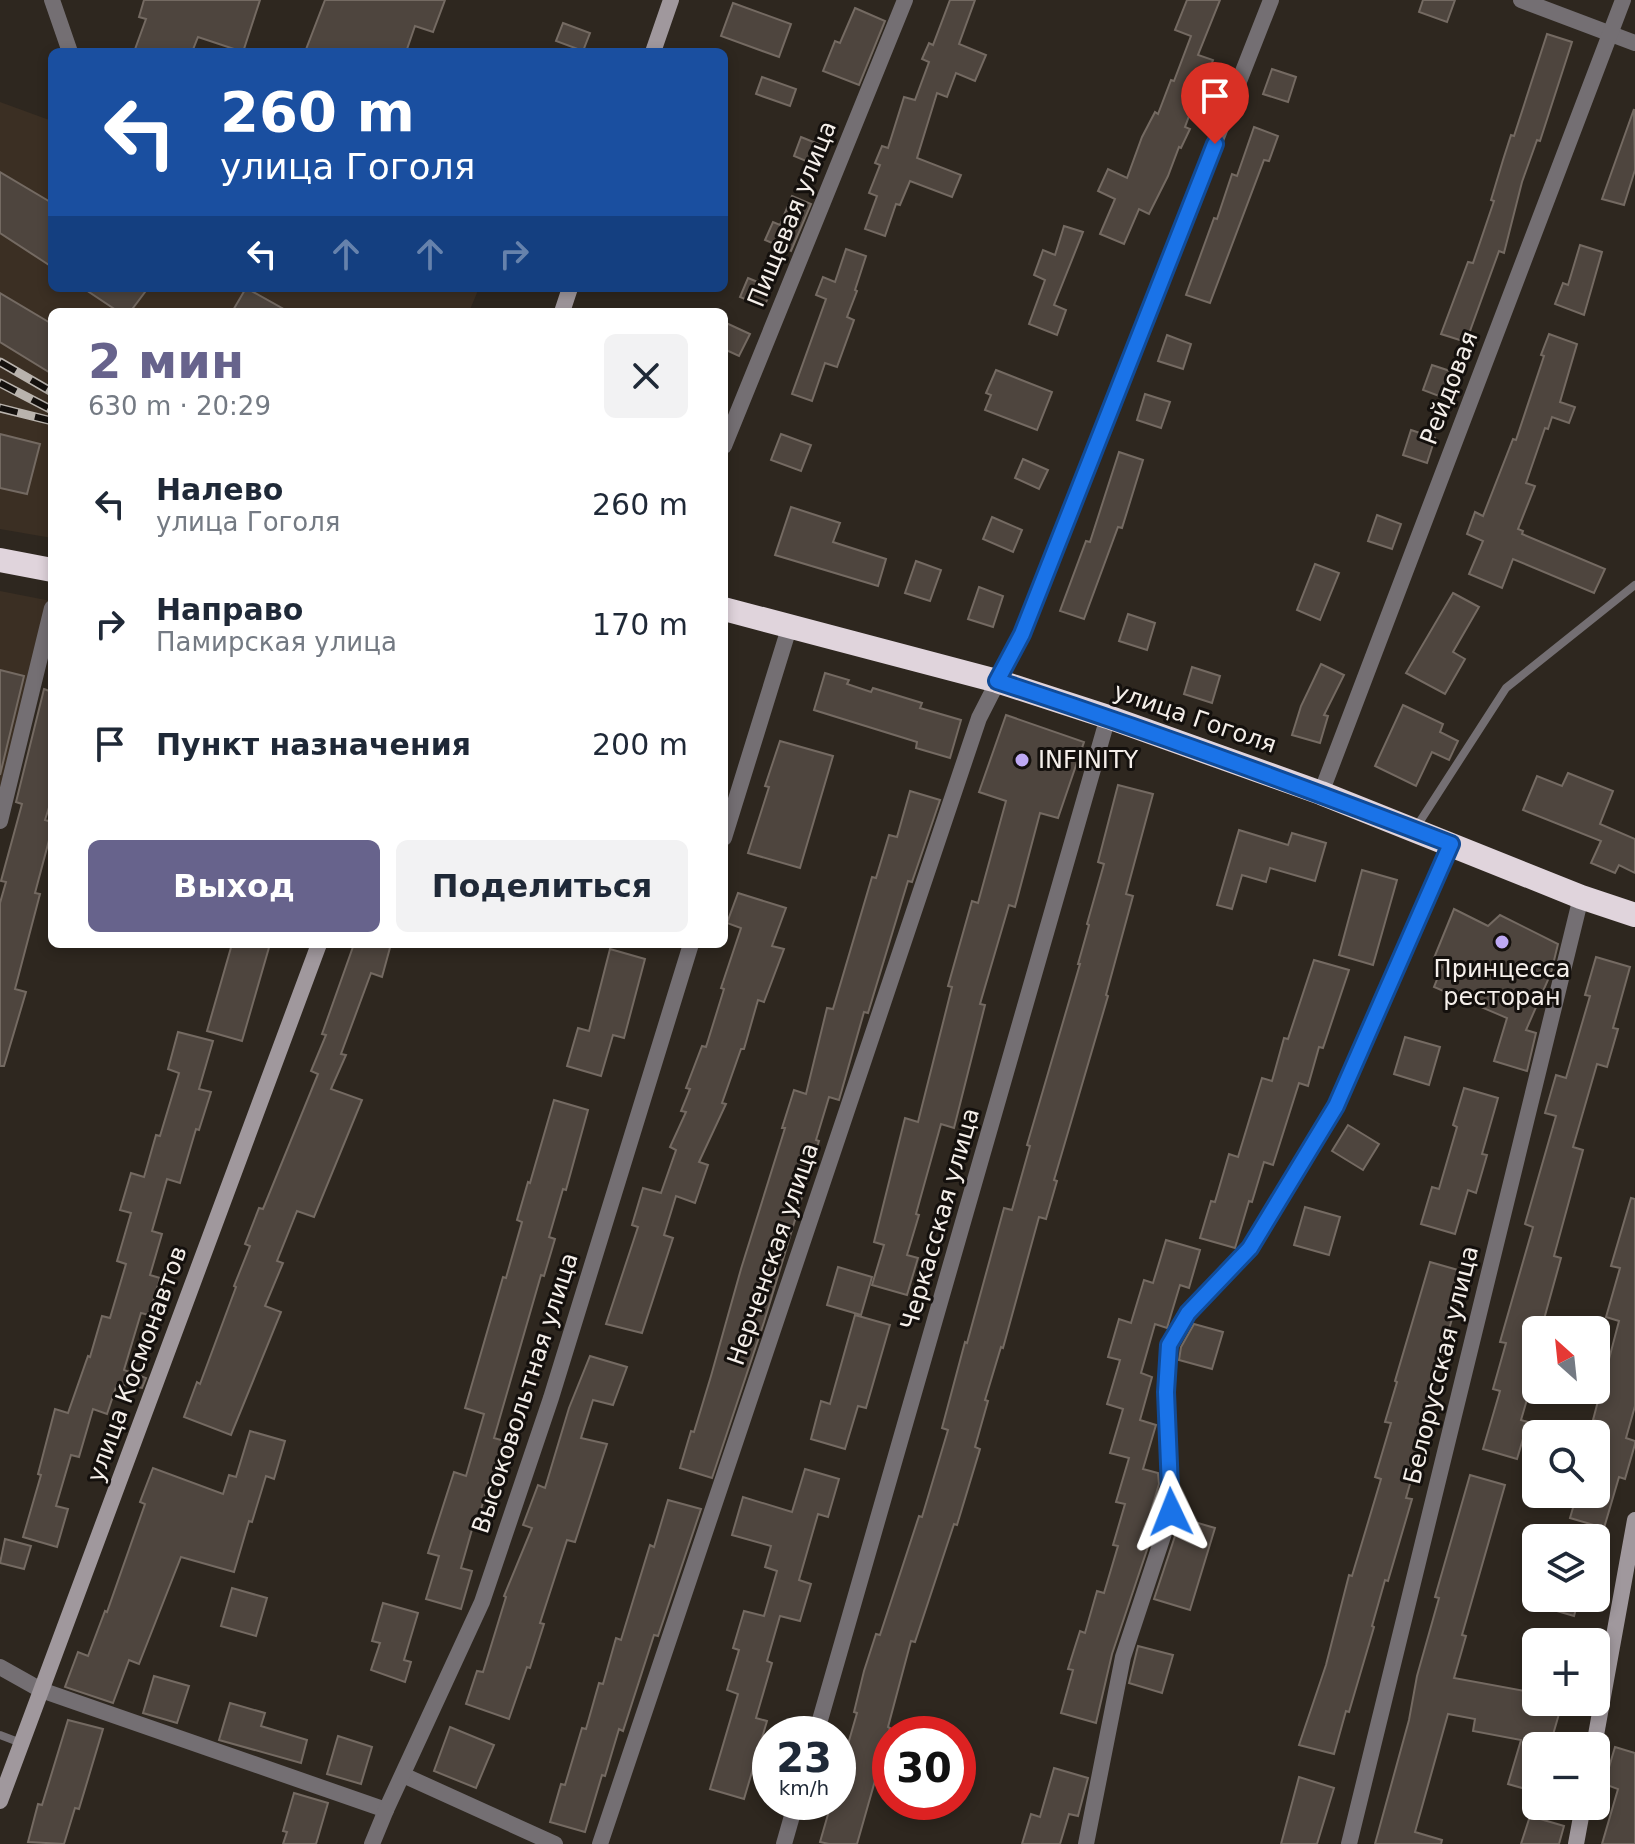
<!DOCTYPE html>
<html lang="ru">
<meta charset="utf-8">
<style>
:root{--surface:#fff;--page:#f2f2f3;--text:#1f2937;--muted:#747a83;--accent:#67638c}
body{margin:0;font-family:"DejaVu Sans",sans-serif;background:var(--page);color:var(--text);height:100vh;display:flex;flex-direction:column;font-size:30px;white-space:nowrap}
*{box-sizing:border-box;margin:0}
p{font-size:26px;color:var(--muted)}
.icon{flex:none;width:44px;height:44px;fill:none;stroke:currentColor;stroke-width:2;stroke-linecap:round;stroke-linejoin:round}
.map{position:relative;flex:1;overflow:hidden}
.side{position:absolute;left:48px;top:308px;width:680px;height:640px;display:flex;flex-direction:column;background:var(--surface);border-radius:12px;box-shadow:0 4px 12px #0003}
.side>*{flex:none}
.top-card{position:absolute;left:48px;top:48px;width:680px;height:244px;border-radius:12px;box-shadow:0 4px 12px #0003;background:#1a4fa0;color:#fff;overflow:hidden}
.needle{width:52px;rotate:333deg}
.controls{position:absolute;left:1522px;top:1316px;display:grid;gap:16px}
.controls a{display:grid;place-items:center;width:88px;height:88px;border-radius:12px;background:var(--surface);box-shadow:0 4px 12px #0003;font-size:40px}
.speed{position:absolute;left:752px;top:1716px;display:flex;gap:16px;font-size:40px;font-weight:700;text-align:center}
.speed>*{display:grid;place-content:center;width:104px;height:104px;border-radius:50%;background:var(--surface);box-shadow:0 4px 12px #0003;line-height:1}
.speed small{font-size:20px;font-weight:400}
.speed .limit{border:12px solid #d22;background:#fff;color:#111}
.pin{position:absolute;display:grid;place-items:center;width:68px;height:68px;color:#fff;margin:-82px -34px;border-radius:50% 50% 50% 0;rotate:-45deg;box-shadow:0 0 8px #0007}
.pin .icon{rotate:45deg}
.me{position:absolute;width:88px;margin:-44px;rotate:358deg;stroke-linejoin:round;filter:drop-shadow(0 0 6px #0008)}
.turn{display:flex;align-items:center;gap:28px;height:168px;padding:0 40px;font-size:36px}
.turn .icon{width:104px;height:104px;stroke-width:2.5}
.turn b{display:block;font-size:56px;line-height:68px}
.lanes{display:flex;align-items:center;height:76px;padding:0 40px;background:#0003;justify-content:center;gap:40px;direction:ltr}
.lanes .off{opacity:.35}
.round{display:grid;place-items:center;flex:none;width:84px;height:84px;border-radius:12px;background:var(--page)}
.head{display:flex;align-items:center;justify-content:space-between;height:136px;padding:0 40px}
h1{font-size:48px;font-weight:700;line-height:60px;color:var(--accent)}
.button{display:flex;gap:16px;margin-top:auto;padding:16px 40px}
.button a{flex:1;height:92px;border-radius:12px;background:var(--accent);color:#fff;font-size:32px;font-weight:700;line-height:92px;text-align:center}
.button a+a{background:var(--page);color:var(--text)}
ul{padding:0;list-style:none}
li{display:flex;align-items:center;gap:24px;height:120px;padding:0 40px}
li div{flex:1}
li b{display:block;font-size:30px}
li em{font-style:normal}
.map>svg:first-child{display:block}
.built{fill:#3b2f23}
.building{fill:#4e453e;stroke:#746a62;stroke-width:2}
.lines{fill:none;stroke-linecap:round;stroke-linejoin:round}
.lane{stroke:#746f73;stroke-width:8}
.street{stroke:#746f73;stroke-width:16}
.secondary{stroke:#a0989d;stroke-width:16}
.highway{stroke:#e0d4dc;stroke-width:24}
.rail-casing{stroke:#b9b3ad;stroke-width:9}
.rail{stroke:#14100d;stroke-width:6;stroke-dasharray:18;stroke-linecap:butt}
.route-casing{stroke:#114b97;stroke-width:20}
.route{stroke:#1a73e8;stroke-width:14}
.poi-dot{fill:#bea9f4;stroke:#14100d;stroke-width:3}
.labels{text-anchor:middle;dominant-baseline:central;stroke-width:6;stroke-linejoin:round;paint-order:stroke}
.street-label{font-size:24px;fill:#f5efea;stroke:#14100d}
.poi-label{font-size:24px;fill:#f5efea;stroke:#14100d;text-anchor:start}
</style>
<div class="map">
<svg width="1635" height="1844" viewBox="0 0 1635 1844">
<rect width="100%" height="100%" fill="#2e271f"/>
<g class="built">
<path d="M0 102 52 121V288H479L469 312H52V538L0 529Z"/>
<path d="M0 591 51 601 0 803Z"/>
</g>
<g class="building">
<path d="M144 0H260L243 52 198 37 192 52H134L146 19 139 17Z"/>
<path d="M325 0H445L433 32 415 26 406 52H305Z"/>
<path d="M950 0H975L959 44 986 55 975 81 956 73 947 97 937 93 917 158 961 175 952 197 910 181 900 205 896 204 885 236 865 229 877 196 869 193 880 165 875 163 882 146 888 148 904 97 915 100 929 62 922 59 929 43 933 45Z"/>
<path d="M1187 0H1220L1198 55 1213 60 1204 85 1201 84 1185 127 1190 129 1181 148 1179 147 1168 176 1149 214 1139 209 1124 244 1100 234 1115 199 1098 191 1108 169 1127 178 1142 137 1155 112 1158 114 1171 80 1174 81 1191 36 1175 30Z"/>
<path d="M1423 0H1455L1447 22 1419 12Z"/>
<path d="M733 3 791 24 779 57 721 36Z"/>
<path d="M855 8 885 21 859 85 823 71 835 41 840 43Z"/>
<path d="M563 23 590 33 583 51 556 41Z"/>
<path d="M1547 34 1572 42 1540 141 1537 140 1522 182 1504 253 1499 251 1466 342 1441 334 1468 262 1473 263 1494 201 1491 200 1503 160 1511 135 1514 136Z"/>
<path d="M1272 69 1296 77 1288 102 1263 94Z"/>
<path d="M762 77 796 89 790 106 756 94Z"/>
<path d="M1634 109 1635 170 1624 205 1602 199Z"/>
<path d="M1254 127 1278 136 1269 161 1264 160 1210 303 1186 295 1214 218 1217 219 1232 174 1237 176Z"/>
<path d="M801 137 826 147 818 166 794 156Z"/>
<path d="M0 172 52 203V267L0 233Z"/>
<path d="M792 196 811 204 791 251 765 240 773 222 780 225Z"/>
<path d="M1064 226 1083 232 1054 305 1066 310 1057 335 1029 324 1045 280 1034 275 1043 250 1055 255Z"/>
<path d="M1580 245 1602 252 1584 315 1555 304 1563 283 1568 285Z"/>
<path d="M846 249 866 256 855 290 857 291 847 317 854 320 837 367 825 363 812 401 792 394 826 299 816 295 823 277 835 282Z"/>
<path d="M748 278 772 288 764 307 740 297Z"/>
<path d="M83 288H148L130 312H119Z"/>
<path d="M246 288 289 312H232Z"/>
<path d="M0 293 52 324V374L0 342Z"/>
<path d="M724 322 750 334 739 356 724 349Z"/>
<path d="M1549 334 1577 344 1560 402 1575 407 1569 423 1552 417 1548 429 1545 428 1526 483 1535 486 1518 529 1523 531 1522 534 1605 569 1594 593 1513 559 1502 588 1469 574 1483 541 1467 534 1475 512 1483 516 1513 439 1516 440 1544 356 1541 355Z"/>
<path d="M1167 335 1191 344 1183 369 1158 361Z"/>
<path d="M1432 365 1456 373 1447 399 1423 390Z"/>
<path d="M996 370 1052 392 1037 430 985 410 991 395 986 393Z"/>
<path d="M1145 394 1170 402 1161 428 1137 420Z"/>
<path d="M1411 430 1435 438 1427 463 1403 455Z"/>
<path d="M0 434 40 444 27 494 0 488Z"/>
<path d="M781 434 811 445 801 471 771 460Z"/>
<path d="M1119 452 1143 460 1122 528 1118 527 1084 619 1060 611 1086 541 1090 542Z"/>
<path d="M1023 459 1048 470 1039 489 1015 478Z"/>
<path d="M791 507 840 523 833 542 886 559 878 586 775 555Z"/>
<path d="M1377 515 1401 524 1392 549 1368 541Z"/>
<path d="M992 517 1022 530 1013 552 983 539Z"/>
<path d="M916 561 941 570 930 601 905 593Z"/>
<path d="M1315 564 1339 573 1320 620 1297 610Z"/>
<path d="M979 587 1003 596 993 627 968 619Z"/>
<path d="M1453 593 1479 607 1453 652 1465 659 1445 694 1406 673Z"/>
<path d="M1128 614 1155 623 1147 650 1119 641Z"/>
<path d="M1321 664 1344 675 1324 715 1328 716 1320 743 1292 735 1301 706Z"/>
<path d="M1192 667 1220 676 1212 703 1184 694Z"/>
<path d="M0 670 24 676 0 775Z"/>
<path d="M825 673 849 680 847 684 871 692 873 688 922 703 920 708 961 720 950 758 916 748 917 742 814 710Z"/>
<path d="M44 689 52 692V798L45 820 52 822V829L35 893 40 894 15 989 26 992 4 1066H0V903L6 882 1 881 22 804 16 802Z"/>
<path d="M1403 705 1443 724 1440 732 1458 741 1449 760 1432 752 1416 786 1375 766Z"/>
<path d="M1006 715 1084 742 1058 818 1040 813 1015 907 1009 905 980 1004 985 1005 954 1128 941 1124 916 1214 919 1215 907 1255 918 1258 907 1295 872 1285 884 1245 874 1242 905 1118 918 1122 952 987 948 986 972 901 978 903 1006 801 979 792Z"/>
<path d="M780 741 833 756 800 868 748 853 769 787 765 786Z"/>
<path d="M1568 773 1613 791 1600 824 1635 839V873L1619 865 1615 873 1591 863 1601 841 1523 810 1537 776 1562 786Z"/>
<path d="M1118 785 1153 794 1126 894 1133 896 1106 995 1108 996 1054 1180 1057 1181 1046 1219 1039 1217 1003 1348 1001 1347 985 1400 988 1401 975 1447 980 1449 957 1525 954 1524 915 1642 911 1641 888 1727 890 1728 857 1844H829L820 1842 831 1804 838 1806V1779L857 1713 854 1712 864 1671 876 1634 880 1635 919 1516 922 1517 948 1430 942 1428 965 1342 967 1343 1004 1208 1012 1210 1030 1146 1027 1145 1080 964H1078L1089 925 1087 924 1104 864 1098 862Z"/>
<path d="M910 791 940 800 912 882 908 881 868 1013 864 1012 839 1100 829 1097 816 1140 819 1141 764 1322 712 1478 680 1468 691 1431 694 1432 711 1376 741 1269 785 1128H782L794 1090 806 1094 827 1008 833 1009 872 877 876 878 889 835 897 837Z"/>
<path d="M1239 830 1288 845 1292 833 1326 843 1315 881 1270 868 1266 882 1242 875 1232 909 1217 905Z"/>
<path d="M1362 870 1397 880 1373 965 1339 955Z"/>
<path d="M738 893 786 908 772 946 784 949 764 1002 758 1000 744 1049H741L722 1103 726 1104 699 1162 708 1165 695 1203 676 1196 664 1235 673 1238 642 1333 606 1324 638 1227 632 1225 643 1188 661 1193 676 1150 670 1147 686 1112 681 1111 690 1089 686 1088 702 1046 706 1047 724 989 721 988 741 928 727 923Z"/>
<path d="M1454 909 1488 926 1500 915 1558 944 1551 973 1526 1030 1536 1033 1527 1071 1494 1061 1507 1018 1434 987 1442 967 1434 958Z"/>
<path d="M232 944H270L242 1041 207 1031Z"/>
<path d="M354 944H391L382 977 371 973 341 1054 346 1055 331 1089 362 1100 314 1217 297 1211 277 1261 283 1263 265 1306 281 1312 231 1435 184 1417 197 1382 200 1384 236 1287 234 1286 250 1246 245 1244 259 1208 263 1209 318 1074 311 1071 326 1035 322 1034Z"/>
<path d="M610 949 645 959 624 1038 613 1035 601 1076 567 1066 578 1028 589 1031Z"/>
<path d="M1596 957 1630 967 1613 1028 1618 1029 1607 1067 1597 1064 1573 1147 1583 1150 1554 1256 1561 1258 1541 1330H1536V1345L1532 1359 1536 1361V1369L1521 1420 1528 1422 1517 1459 1483 1449 1500 1391 1493 1389 1506 1343 1500 1342 1533 1227 1525 1224 1556 1116 1545 1113 1556 1075 1566 1078 1590 996 1585 995Z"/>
<path d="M1314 960 1349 970 1323 1048 1319 1047 1308 1086 1299 1083 1273 1165 1264 1162 1252 1202 1249 1201 1235 1248 1200 1238 1211 1201 1215 1202 1229 1154 1238 1157 1262 1078 1272 1081 1284 1038 1288 1039Z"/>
<path d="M178 1032 213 1041 199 1089 211 1092 199 1130 196 1129 180 1183 167 1179 152 1231 162 1234 150 1275 160 1278 149 1315 141 1313 124 1370 146 1378 142 1388 117 1384 107 1414 93 1409 79 1457 71 1455 56 1506 68 1509 57 1547 23 1537 41 1475 38 1474 55 1409 68 1413 88 1356 90 1357 102 1316 110 1318 126 1264 117 1261 131 1213 120 1210 131 1173 144 1177 156 1135 160 1136 179 1073 168 1069Z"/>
<path d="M1405 1037 1440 1047 1429 1085 1394 1074Z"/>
<path d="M1464 1088 1498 1098 1482 1154 1487 1155 1476 1193 1468 1190 1455 1234 1421 1224 1432 1187 1439 1189 1457 1127 1453 1125Z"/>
<path d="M554 1100 588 1110 566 1190 563 1189 549 1237 555 1239 544 1276 541 1275 494 1438 512 1443 502 1481 490 1478 478 1520 475 1519 461 1568 472 1571 461 1609 426 1599 439 1556 428 1553 454 1472 466 1476 484 1414 465 1408 503 1277 506 1278 522 1222 517 1220 528 1182 530 1183Z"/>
<path d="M1348 1125 1379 1144 1363 1170 1332 1151Z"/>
<path d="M1631 1198 1635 1199V1406L1626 1438 1635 1441V1444L1625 1479 1619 1477 1604 1528 1570 1518 1577 1494H1596V1449L1604 1423 1593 1420 1619 1321 1606 1317 1620 1268 1611 1266Z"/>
<path d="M1305 1207 1340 1217 1329 1255 1294 1245Z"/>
<path d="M1166 1240 1200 1250 1189 1288 1180 1285 1167 1328 1155 1324 1141 1373 1152 1377 1140 1420 1156 1425 1143 1469 1158 1473 1159 1484 1150 1514 1158 1517 1112 1654 1096 1723 1061 1713 1073 1670 1068 1669 1080 1631 1085 1633 1097 1591 1104 1593 1118 1546 1113 1545 1125 1504 1116 1502 1129 1458 1110 1453 1123 1409 1107 1404 1120 1360 1108 1357 1119 1319 1131 1323 1144 1280 1153 1283Z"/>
<path d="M1430 1262 1465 1272 1416 1448 1420 1449 1406 1498 1412 1499 1388 1581 1385 1580 1372 1626 1374 1627 1349 1712 1346 1711 1334 1754 1299 1745 1326 1665 1349 1575 1352 1576 1381 1479 1375 1477 1391 1423 1385 1422 1397 1382 1395 1381Z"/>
<path d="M838 1267 872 1277 861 1315 827 1305Z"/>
<path d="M855 1315 890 1325 866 1408 858 1406 845 1449 811 1439 821 1401 830 1404Z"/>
<path d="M1194 1324 1223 1332 1212 1369 1179 1360 1181 1347Z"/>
<path d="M590 1356 627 1367 613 1405 593 1400 581 1438 607 1444 575 1542 567 1540 540 1623 544 1624 530 1668 527 1667 509 1719 466 1704 477 1671 483 1672 506 1597 504 1596 532 1528 523 1525 538 1485 545 1488 569 1408Z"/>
<path d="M250 1431 285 1441 274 1479 266 1476 252 1522 249 1521 234 1572 181 1557 139 1664 129 1660 113 1703 65 1687 78 1652 88 1656 105 1611 107 1612 145 1504 140 1502 153 1468 223 1494 229 1475 236 1477Z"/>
<path d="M805 1469 839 1479 828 1517 818 1514 799 1580 811 1584 800 1621 780 1616 767 1661 772 1663 756 1718 767 1721 744 1799 710 1789 738 1694 727 1690 739 1650 733 1648 744 1611 764 1616 777 1571 765 1567 771 1546 732 1535 743 1497 792 1512Z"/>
<path d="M1470 1475 1505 1485 1462 1635 1466 1636 1454 1678 1536 1693V1702L1561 1707 1550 1745 1536 1741V1792L1508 1784 1521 1740 1473 1731 1475 1719 1448 1714 1415 1832 1442 1840 1441 1844H1375L1409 1720 1417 1676 1439 1598 1435 1597Z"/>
<path d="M668 1500 701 1509 658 1636 654 1635 623 1731 619 1729 605 1776 602 1775 585 1832 550 1822 561 1784 565 1785 582 1728 586 1729 599 1683 603 1684 616 1638 621 1640 650 1545 654 1547Z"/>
<path d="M1181 1518 1215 1528 1190 1610 1154 1599Z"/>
<path d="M5 1539 31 1546 24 1569 0 1563Z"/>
<path d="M232 1588 267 1598 256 1636 221 1626Z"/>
<path d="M1527 1598H1579L1574 1616 1526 1602Z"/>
<path d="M383 1603 418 1613 404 1660 411 1662 405 1682 371 1670 380 1643 372 1641Z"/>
<path d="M1138 1646 1173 1655 1162 1693 1129 1683Z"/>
<path d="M154 1676 189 1686 177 1723 143 1713Z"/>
<path d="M230 1703 265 1713 261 1726 307 1740 301 1763 219 1740Z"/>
<path d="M68 1720 103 1729 79 1809 75 1808 64 1844 28 1842 38 1804 42 1805Z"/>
<path d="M450 1727 494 1745 476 1788 434 1771Z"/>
<path d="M338 1736 372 1747 361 1784 327 1774Z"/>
<path d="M1615 1747 1635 1753V1844H1602L1618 1789 1604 1784Z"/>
<path d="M1054 1768 1088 1778 1078 1816 1069 1814 1060 1844H1022L1031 1814 1040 1817Z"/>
<path d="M1299 1777 1334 1788 1317 1844H1281Z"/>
<path d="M294 1793 328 1803 316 1844H283L287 1832 283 1831Z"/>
<path d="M1530 1816 1564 1826 1559 1844H1521Z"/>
</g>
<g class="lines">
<g class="lane">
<path d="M1415 829 1506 688 1635 585"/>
<path d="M0 1735 21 1743"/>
</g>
<g class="street">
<path d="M52 0 70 52"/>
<path d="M1521 0 1635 43"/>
<path d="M724 446 905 0"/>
<path d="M1321 793 1623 0"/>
<path d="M0 821 52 608"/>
<path d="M724 838 790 625"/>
<path d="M0 1667 41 1690 386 1810"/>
<path d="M816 1734 1108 717"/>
<path d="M403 1775 555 1844"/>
<path d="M372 1844 386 1810 482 1602 551 1398 691 944"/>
<path d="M600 1844 979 718 1022 634 1271 0"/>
<path d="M784 1844 796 1802"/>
<path d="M1086 1844 1123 1657 1171 1512 1166 1392 1169 1345 1188 1313 1250 1248 1336 1106 1451 844"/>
<path d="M1349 1844 1581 897"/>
</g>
<g class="secondary">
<path d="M653 52 671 0"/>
<path d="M562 312 570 288"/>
<path d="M1594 1746 1635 1520"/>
<path d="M0 1801 319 944"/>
<path d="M1576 1844 1583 1806"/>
</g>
<g class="highway">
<path d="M0 560 52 570"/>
<path d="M724 609 997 681 1108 717 1321 793 1581 897 1635 915"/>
</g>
<defs>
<g id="rail">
<path d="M0 362 52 392"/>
<path d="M0 383 52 410"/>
<path d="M0 408 52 421"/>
</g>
</defs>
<use href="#rail" class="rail-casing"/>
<use href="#rail" class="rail"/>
</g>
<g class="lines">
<defs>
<path id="route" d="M1171 1512 1166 1392 1169 1345 1188 1313 1250 1248 1336 1106 1451 844C1301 786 1150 731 997 681L1022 634 1215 144"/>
</defs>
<use href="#route" class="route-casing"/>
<use href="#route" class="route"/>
</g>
<g class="poi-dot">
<circle cx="1022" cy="760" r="8"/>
<circle cx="1502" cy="942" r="8"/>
</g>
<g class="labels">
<g class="street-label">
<text transform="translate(792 214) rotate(-68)">Пищевая улица</text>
<text transform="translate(1449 388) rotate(-69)">Рейдовая</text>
<text transform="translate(1195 718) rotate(19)">улица Гоголя</text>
<text transform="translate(940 1219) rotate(-74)">Черкасская улица</text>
<text transform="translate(773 1254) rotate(-71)">Нерченская улица</text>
<text transform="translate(137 1364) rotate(-70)">улица Космонавтов</text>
<text transform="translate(1441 1365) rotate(-76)">Белорусская улица</text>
<text transform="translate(525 1393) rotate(-72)">Высоковольтная улица</text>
</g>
<g class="poi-label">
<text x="1038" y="760">INFINITY</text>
<text x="1502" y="969" text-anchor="middle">Принцесса<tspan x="1502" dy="28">ресторан</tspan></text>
</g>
</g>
</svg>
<div class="controls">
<a><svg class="needle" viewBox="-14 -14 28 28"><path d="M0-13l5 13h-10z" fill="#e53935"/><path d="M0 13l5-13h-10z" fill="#747a83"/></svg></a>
<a><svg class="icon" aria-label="search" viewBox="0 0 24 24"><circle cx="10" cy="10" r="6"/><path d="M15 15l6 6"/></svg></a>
<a><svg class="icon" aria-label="layers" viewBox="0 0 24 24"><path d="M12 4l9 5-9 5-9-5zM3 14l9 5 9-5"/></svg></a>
<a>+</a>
<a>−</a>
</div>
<div class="speed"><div>23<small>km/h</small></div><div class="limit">30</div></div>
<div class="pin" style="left:1215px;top:144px;background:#d93025"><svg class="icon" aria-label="arrive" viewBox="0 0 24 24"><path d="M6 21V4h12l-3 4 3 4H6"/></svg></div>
<svg class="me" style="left:1171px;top:1512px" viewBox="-20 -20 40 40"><path d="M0-17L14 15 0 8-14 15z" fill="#1a73e8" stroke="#fff" stroke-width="4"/></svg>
<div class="top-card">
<div class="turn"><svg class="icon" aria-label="left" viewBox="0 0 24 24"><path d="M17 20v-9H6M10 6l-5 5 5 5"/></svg><div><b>260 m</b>улица Гоголя</div></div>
<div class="lanes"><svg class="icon" aria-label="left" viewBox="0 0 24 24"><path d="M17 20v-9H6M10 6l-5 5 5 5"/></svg><svg class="icon off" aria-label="ahead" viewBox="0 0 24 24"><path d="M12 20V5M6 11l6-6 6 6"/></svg><svg class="icon off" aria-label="ahead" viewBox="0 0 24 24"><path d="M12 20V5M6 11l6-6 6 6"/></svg><svg class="icon off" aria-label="right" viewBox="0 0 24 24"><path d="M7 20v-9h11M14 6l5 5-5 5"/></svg></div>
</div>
<section class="side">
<div class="head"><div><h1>2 мин</h1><p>630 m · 20:29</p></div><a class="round"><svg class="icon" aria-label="close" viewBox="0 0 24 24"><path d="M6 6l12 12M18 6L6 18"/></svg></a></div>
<ul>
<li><svg class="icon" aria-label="left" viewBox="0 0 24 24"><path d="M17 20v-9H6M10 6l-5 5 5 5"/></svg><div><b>Налево</b><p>улица Гоголя</p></div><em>260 m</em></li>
<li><svg class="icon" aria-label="right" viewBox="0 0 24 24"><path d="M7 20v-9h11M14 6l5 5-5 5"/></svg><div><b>Направо</b><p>Памирская улица</p></div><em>170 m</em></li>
<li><svg class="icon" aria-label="arrive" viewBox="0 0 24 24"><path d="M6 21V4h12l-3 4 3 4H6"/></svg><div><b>Пункт назначения</b></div><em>200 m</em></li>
</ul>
<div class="button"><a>Выход</a><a>Поделиться</a></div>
</section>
</div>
